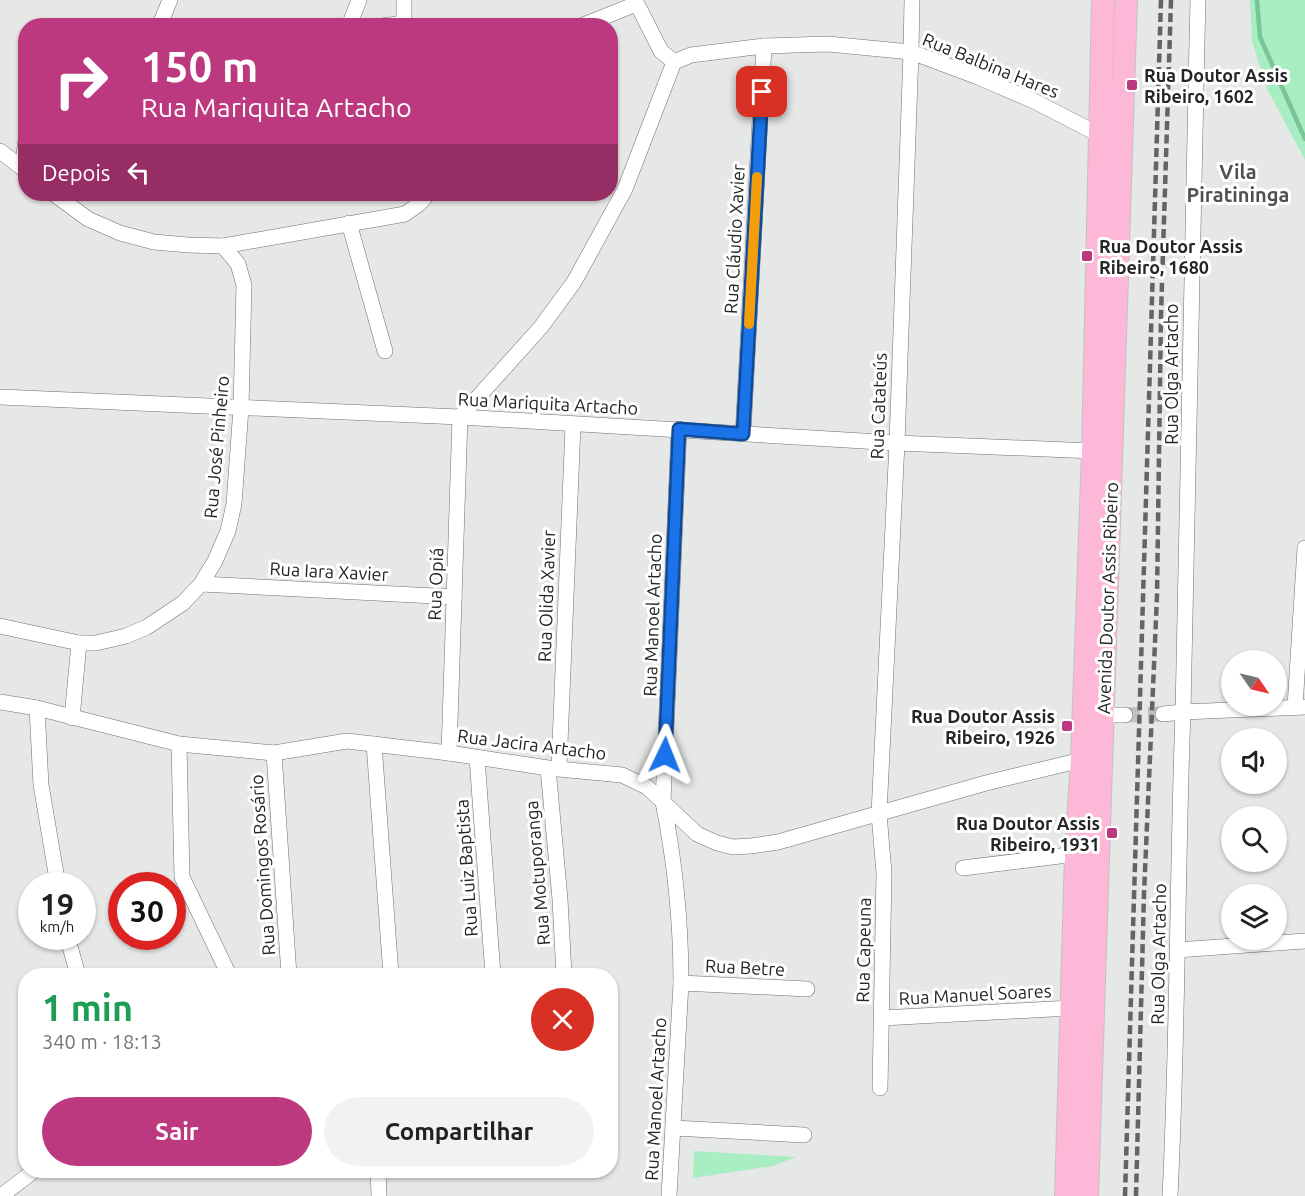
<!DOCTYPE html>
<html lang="pt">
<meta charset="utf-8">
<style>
:root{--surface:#fff;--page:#f2f2f2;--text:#202124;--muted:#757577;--accent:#bd397f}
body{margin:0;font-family:Ubuntu,sans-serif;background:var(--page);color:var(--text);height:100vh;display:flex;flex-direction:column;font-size:22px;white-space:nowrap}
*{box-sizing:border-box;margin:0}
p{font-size:20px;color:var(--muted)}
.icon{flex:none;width:33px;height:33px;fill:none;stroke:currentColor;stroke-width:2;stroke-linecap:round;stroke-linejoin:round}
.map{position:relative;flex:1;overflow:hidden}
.panel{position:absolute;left:18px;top:968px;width:600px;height:210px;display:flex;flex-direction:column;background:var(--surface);border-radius:24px;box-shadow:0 2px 4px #0004}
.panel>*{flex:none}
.guide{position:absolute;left:18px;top:18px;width:600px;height:183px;border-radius:24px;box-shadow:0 2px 4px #0004;background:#bd397f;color:#fff;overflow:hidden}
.needle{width:39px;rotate:124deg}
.buttons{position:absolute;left:1221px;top:650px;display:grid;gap:12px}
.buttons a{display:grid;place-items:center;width:66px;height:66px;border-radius:50%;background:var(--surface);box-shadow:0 2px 4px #0004;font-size:30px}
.speed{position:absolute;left:18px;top:872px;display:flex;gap:12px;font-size:30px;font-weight:700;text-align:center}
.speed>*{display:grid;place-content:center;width:78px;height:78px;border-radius:50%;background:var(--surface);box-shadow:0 2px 4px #0004;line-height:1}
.speed small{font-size:15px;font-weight:400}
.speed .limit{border:9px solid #d22;background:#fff;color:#111}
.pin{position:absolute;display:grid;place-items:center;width:51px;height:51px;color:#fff;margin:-26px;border-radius:12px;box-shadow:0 3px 9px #0006}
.me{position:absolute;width:66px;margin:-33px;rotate:2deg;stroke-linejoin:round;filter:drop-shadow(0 0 4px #0008)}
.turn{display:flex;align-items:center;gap:21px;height:126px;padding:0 24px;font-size:27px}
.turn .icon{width:78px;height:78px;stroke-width:2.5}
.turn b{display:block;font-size:42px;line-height:51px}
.then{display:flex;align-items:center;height:57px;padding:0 24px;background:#0003;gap:12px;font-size:22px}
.round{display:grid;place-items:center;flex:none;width:63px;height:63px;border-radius:32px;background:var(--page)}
.head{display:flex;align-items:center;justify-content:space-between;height:102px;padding:0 24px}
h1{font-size:36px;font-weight:600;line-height:45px;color:#1e9e55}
.action{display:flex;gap:12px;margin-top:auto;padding:12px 24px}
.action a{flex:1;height:69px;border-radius:36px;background:var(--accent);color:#fff;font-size:24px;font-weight:600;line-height:69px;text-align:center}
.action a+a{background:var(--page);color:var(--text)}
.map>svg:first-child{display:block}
.green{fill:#a9edc2}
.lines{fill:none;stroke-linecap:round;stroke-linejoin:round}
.stream{stroke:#78c597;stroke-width:4.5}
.minor-tunnel{stroke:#bec1bf;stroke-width:15;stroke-dasharray:15 8;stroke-linecap:butt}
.minor-casing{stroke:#6f716f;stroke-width:16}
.primary-casing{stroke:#c2c2c2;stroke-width:24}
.minor{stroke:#fff;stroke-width:15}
.primary{stroke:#fdb8d8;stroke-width:22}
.rail{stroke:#636564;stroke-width:4.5;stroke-dasharray:9 4.5;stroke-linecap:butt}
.route-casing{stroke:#114b97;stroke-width:15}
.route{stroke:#1a73e8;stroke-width:10}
.slow{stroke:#f59e0b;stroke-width:10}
.poi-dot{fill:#bd397f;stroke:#fff;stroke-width:2}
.labels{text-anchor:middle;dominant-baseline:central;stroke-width:6;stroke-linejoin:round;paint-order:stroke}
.street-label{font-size:18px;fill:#242525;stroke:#fff}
.poi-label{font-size:18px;font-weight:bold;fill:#242525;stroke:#fff;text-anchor:start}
.neighbourhood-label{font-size:20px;font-weight:bold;fill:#505251;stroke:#fff}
</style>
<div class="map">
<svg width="1305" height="1196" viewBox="0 0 1305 1196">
<rect width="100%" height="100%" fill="#e5e8e6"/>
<g class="green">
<path d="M1250 0H1305V160L1267 89 1252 41Z"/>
<path d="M694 1151 796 1157 773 1166 693 1178Z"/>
</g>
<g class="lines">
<path class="stream" d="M1257 0 1260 37 1305 139"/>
<path class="minor-tunnel" d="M1125 715 1163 714"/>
<defs>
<g id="minor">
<path d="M404 0V26"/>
<path d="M635 0 661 51 674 62"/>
<path d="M1198 0C1192 237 1190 474 1183 712L1305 707"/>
<path d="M161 22 170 0"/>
<path d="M349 26 359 0"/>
<path d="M382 26 405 23"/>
<path d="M581 26 636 4"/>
<path d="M0 151 26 171"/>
<path d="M22 168 26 140"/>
<path d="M54 194 88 219 120 233 154 242 188 245 223 246 405 214 419 204 428 194"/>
<path d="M349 223 385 351"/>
<path d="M0 397 460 417 897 443 1093 451"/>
<path d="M460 417 541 327 574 282 625 189 674 62 691 55 764 46 828 44 911 52 978 77 1036 102 1098 134"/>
<path d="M743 434 764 46"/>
<path d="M201 584 454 597"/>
<path d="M0 626 79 643H96L126 636 147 627 183 603 201 584 215 561 228 531 234 504 241 408 244 285 238 264 223 246"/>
<path d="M0 702 37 708 179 744 274 753 347 741 449 753 548 768 622 775 647 787 697 834 717 843 733 847 751 846 778 842 986 783 1090 758"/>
<path d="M1295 707 1305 548"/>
<path d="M37 708 41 785 58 885"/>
<path d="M1163 714 1183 712C1177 873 1178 1035 1170 1196"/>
<path d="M1102 715H1125"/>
<path d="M72 718 79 643"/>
<path d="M179 744 182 877 229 975"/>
<path d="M374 744 391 975"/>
<path d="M274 753 289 975"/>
<path d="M449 753 460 417"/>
<path d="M477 758 493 975"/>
<path d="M548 768 560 899 564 975"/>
<path d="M559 768 573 425"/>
<path d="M963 868 1076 854"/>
<path d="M67 936 78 975"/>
<path d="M1177 950 1305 941"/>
<path d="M681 983 807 989"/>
<path d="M882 1018 1071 1008"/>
<path d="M880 1088 884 873 879 814 897 443 911 52 912 0"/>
<path d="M673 1128 804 1135"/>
<path d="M378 1170 379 1196"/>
<path d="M1 1196 35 1170"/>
<path d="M669 1196 681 983C681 922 675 862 663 802L679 429"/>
</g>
<g id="primary">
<path d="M1066 1196 1076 854 1082 760 1093 451 1103 0"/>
<path d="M1087 1196 1126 0"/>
</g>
</defs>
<use href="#minor" class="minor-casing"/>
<use href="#primary" class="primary-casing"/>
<use href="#minor" class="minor"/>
<use href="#primary" class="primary"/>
<g class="rail">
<path d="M1125 1196 1161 0"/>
<path d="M1136 1196 1144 894 1157 596 1161 315 1171 0"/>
</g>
</g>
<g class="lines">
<defs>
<path id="route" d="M665 755 679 429 743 434 762 92"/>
</defs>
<use href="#route" class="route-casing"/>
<use href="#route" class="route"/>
<path class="slow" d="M749 324 757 177"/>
</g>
<g class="poi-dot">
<rect x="1126" y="79" width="12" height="12" rx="3"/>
<rect x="1081" y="250" width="12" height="12" rx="3"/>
<rect x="1061" y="720" width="12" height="12" rx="3"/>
<rect x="1106" y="827" width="12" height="12" rx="3"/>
</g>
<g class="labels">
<g class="street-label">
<text transform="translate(991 65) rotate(22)">Rua Balbina Hares</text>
<text transform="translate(734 239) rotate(-87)">Rua Cláudio Xavier</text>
<text transform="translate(1171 374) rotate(-90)">Rua Olga Artacho</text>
<text transform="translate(548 403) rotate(3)">Rua Mariquita Artacho</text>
<text transform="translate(878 406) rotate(-88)">Rua Catateús</text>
<text transform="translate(216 447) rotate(-85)">Rua José Pinheiro</text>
<text transform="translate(329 571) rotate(3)">Rua Iara Xavier</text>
<text transform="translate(435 584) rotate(-88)">Rua Opiá</text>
<text transform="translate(546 596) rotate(-88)">Rua Olida Xavier</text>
<text transform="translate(1107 598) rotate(-88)">Avenida Doutor Assis Ribeiro</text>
<text transform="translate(652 615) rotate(-88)">Rua Manoel Artacho</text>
<text transform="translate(532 744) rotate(7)">Rua Jacira Artacho</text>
<text transform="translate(262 865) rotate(-94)">Rua Domingos Rosário</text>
<text transform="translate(466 868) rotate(-94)">Rua Luiz Baptista</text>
<text transform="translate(537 873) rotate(-95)">Rua Motuporanga</text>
<text transform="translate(863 950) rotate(-89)">Rua Capeuna</text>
<text transform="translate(1158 954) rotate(-89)">Rua Olga Artacho</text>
<text transform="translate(745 967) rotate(3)">Rua Betre</text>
<text transform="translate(975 994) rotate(-3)">Rua Manuel Soares</text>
<text transform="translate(655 1099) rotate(-87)">Rua Manoel Artacho</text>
</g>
<g class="poi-label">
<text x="1144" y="75">Rua Doutor Assis<tspan x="1144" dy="21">Ribeiro, 1602</tspan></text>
<text x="1099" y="246">Rua Doutor Assis<tspan x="1099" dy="21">Ribeiro, 1680</tspan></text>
<text x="1055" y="716" text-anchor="end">Rua Doutor Assis<tspan x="1055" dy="21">Ribeiro, 1926</tspan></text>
<text x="1100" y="823" text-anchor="end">Rua Doutor Assis<tspan x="1100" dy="21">Ribeiro, 1931</tspan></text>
</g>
<g class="neighbourhood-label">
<text x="1238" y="171">Vila<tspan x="1238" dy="23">Piratininga</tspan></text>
</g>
</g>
</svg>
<div class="buttons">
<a><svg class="needle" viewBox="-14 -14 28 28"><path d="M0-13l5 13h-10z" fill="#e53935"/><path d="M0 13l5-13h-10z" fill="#757577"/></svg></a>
<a><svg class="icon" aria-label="sound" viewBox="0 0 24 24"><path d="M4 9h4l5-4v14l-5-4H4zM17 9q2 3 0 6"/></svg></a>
<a><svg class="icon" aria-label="search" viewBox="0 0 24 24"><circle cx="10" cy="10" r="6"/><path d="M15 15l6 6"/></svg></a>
<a><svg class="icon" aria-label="layers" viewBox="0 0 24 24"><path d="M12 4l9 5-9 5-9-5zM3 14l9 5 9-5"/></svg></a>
</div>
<div class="speed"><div>19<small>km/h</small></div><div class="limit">30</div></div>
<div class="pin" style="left:762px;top:92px;background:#d93025"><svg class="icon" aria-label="arrive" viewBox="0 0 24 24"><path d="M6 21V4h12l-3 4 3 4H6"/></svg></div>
<svg class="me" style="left:665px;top:755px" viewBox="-20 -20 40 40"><path d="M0-17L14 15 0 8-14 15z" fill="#1a73e8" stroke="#fff" stroke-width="4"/></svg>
<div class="guide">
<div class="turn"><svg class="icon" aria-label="right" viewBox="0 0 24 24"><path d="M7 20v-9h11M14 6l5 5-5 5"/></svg><div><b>150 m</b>Rua Mariquita Artacho</div></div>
<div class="then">Depois<svg class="icon" aria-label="left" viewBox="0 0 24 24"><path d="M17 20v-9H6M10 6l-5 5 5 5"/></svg></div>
</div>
<section class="panel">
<div class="head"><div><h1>1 min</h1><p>340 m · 18:13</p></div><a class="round" style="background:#d93025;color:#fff"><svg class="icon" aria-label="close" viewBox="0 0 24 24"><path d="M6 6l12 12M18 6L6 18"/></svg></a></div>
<div class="action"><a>Sair</a><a>Compartilhar</a></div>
</section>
</div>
